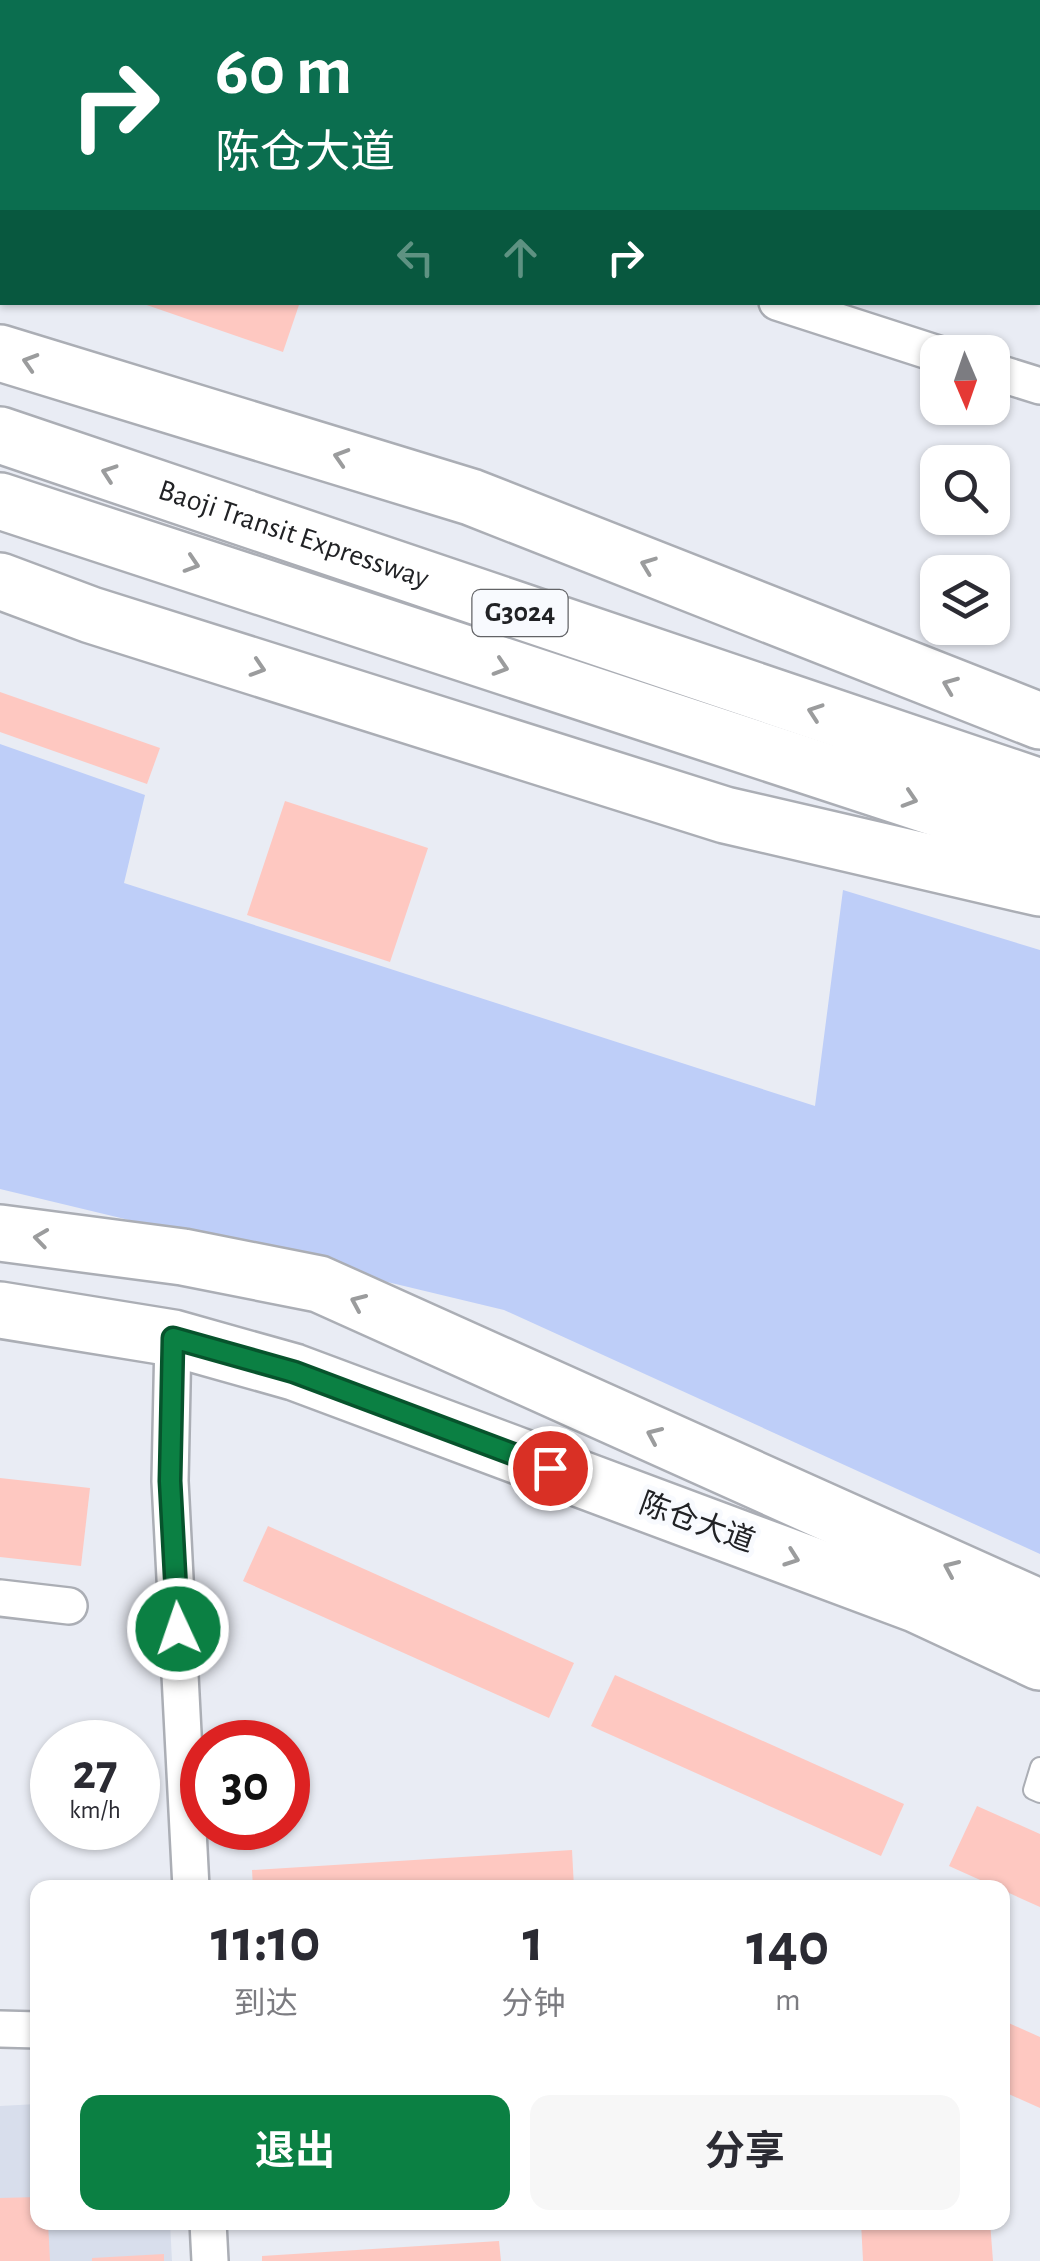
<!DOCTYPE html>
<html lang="zh">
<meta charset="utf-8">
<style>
:root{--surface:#fff;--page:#f7f7f7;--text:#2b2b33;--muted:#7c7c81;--accent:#0b8043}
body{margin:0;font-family:"Alegreya Sans","Noto Sans SC",sans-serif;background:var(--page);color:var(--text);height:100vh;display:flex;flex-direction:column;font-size:38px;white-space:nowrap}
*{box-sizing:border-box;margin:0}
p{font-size:32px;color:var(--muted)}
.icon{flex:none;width:55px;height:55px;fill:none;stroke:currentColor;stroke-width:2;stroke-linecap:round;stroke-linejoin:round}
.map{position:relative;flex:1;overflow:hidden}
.sheet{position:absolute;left:30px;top:1880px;width:980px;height:350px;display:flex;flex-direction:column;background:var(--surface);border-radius:20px;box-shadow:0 2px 8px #0004}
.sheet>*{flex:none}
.guide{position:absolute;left:0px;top:0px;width:1040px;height:305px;box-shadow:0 2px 8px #0004;background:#0b6e4f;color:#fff;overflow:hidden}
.needle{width:65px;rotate:178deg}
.buttons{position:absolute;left:920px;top:335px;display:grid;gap:20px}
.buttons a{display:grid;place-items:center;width:90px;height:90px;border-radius:20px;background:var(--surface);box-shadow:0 2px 8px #0004;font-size:50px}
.speed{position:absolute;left:30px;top:1720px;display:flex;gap:20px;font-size:50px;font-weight:700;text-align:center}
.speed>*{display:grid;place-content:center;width:130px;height:130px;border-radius:50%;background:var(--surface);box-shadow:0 2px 8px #0004;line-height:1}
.speed small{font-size:25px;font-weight:400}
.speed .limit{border:15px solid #d22;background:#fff;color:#111}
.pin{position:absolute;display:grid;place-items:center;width:85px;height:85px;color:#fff;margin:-42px;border:5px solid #fff;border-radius:50%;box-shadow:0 2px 10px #0007}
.me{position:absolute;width:110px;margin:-55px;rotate:357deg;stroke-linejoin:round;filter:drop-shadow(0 0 8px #0008)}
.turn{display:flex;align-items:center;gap:35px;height:210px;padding:0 50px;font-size:45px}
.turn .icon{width:130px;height:130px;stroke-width:2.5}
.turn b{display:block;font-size:70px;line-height:85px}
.lanes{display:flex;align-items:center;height:95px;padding:0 50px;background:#0003;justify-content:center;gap:50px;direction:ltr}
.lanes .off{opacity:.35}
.eta{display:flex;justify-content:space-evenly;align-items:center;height:170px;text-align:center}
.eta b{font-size:60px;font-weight:700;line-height:70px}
.action{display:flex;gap:20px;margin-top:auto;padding:20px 50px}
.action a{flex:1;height:115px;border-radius:20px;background:var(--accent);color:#fff;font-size:40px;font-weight:700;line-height:115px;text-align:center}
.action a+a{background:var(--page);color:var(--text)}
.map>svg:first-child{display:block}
.built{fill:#d8deec}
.medical{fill:#eddcef}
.green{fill:#becef8}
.building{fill:#fec8c1}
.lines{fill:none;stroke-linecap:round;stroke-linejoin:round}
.service-casing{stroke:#abaeb5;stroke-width:22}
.minor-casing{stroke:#abaeb5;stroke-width:40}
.primary-casing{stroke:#abaeb5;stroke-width:60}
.motorway-casing{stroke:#abaeb5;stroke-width:60}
.service{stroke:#fff;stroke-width:18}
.minor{stroke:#fff;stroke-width:35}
.primary{stroke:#fff;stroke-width:55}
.motorway{stroke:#fff;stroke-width:55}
.oneway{stroke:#9b9c9d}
.route-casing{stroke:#07532c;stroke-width:25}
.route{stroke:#0b8043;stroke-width:18}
.labels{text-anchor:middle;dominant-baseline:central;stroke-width:10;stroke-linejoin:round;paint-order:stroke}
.shield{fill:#f8fafe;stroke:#626366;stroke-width:2.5}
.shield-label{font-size:28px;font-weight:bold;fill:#212225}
.street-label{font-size:30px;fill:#212225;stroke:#f8fafe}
</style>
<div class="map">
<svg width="1040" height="2261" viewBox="0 0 1040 2261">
<rect width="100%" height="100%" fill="#e9ecf4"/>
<path class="built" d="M37 2104 38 2222 170 2223 172 2261H0V2106Z"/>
<path class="medical" d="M147 0H1040V285L1038 2Z"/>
<path class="green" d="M0 744 145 795 124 883 815 1106 843 890 1040 950V1554L504 1310 0 1189Z"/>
<g class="building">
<path d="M138 302H300L283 352Z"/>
<path d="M0 692 160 748 147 784 0 732Z"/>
<path d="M285 801 428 848 390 962 247 915Z"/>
<path d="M0 1478 90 1488 81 1566 0 1557Z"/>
<path d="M268 1526 574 1663 549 1718 243 1581Z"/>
<path d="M615 1675 904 1804 881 1856 591 1726Z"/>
<path d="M977 1806 1040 1834V1907L949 1866Z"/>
<path d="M572 1850 574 1888H253L252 1870Z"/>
<path d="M1002 2020 1040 2037V2108L1002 2091Z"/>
<path d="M38 2197V2222H48L50 2261H0V2198Z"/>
<path d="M861 2222H990L993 2261H863Z"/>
<path d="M499 2241 501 2261H262V2256Z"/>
<path d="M164 2254V2261H92V2258Z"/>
</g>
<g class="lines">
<defs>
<path id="service" d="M1040 1767 1033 1790 1040 1793"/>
<g id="minor">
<path d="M0 64H2"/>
<path d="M777 302 938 354"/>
<path d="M992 371 1040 386"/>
<path d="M173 1338 170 1481 191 1888"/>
<path d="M0 1598 69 1606"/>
<path d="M0 2029 38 2030"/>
<path d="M208 2222 210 2261"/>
</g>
<g id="primary">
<path d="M0 1233 183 1257 319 1284 1040 1608"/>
<path d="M0 1310 173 1338 294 1372 918 1605 1040 1662"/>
</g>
<g id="motorway">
<path d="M0 353 471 497 1040 721"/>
<path id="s1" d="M0 435 1040 787"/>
<path d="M0 501 1040 842"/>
<path d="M0 581 91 615 725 815 1040 888"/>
</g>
</defs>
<use href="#service" class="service-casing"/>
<use href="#minor" class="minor-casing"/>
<use href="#primary" class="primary-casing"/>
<use href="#motorway" class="motorway-casing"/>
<use href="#service" class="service"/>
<use href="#minor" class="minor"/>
<use href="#primary" class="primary"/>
<use href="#motorway" class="motorway"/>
</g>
<defs><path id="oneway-chevron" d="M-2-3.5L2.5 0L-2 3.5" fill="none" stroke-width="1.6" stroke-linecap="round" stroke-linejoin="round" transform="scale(2.5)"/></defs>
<g class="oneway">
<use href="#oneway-chevron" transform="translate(30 362) rotate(-163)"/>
<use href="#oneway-chevron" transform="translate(341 457) rotate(-163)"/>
<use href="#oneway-chevron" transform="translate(109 473) rotate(-161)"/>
<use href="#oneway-chevron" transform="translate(192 564) rotate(18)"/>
<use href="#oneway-chevron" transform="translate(648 565) rotate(-159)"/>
<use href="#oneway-chevron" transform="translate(501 667) rotate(18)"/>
<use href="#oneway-chevron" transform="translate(258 668) rotate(18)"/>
<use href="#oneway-chevron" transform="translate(950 685) rotate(-158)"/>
<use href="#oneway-chevron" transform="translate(815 712) rotate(-161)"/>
<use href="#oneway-chevron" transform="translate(910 799) rotate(18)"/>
<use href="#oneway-chevron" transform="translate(41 1238) rotate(-172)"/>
<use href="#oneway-chevron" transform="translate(358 1302) rotate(-156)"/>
<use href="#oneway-chevron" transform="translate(654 1435) rotate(-156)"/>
<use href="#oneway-chevron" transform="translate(792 1558) rotate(20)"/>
<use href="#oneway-chevron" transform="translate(951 1568) rotate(-156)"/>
</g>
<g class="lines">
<defs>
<path id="route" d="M178 1629 170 1481 173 1338 294 1372 550 1468"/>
</defs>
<use href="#route" class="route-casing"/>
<use href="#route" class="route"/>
</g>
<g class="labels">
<rect class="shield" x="472.5" y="590" width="95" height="46" rx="8"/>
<g class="shield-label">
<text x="520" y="613">G3024</text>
</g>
<g class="street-label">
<text stroke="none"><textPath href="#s1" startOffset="310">Baoji Transit Expressway</textPath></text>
<text transform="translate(697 1523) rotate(20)">陈仓大道</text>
</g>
</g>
</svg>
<div class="buttons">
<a><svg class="needle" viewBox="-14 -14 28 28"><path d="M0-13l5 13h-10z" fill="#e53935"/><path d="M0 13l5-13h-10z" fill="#7c7c81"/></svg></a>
<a><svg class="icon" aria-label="search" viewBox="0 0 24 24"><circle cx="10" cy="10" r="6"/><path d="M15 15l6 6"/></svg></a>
<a><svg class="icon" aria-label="layers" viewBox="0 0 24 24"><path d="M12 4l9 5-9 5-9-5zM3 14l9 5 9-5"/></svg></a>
</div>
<div class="speed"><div>27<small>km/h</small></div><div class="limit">30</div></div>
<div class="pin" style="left:550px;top:1468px;background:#d93025"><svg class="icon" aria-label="arrive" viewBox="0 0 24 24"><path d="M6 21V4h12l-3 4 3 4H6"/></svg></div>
<svg class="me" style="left:178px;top:1629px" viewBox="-20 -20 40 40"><circle r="17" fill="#0b8043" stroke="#fff" stroke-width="3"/><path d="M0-11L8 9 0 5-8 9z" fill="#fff"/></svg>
<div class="guide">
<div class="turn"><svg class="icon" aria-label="right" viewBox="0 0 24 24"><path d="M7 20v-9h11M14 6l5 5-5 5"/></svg><div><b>60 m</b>陈仓大道</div></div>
<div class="lanes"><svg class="icon off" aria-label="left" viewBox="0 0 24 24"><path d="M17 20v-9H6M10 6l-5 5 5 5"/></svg><svg class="icon off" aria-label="ahead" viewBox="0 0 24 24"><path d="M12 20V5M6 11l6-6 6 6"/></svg><svg class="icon" aria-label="right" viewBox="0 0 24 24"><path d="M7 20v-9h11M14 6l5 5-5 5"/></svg></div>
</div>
<section class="sheet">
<div class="eta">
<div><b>11:10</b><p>到达</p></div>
<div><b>1</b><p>分钟</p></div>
<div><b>140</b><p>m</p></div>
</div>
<div class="action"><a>退出</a><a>分享</a></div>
</section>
</div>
